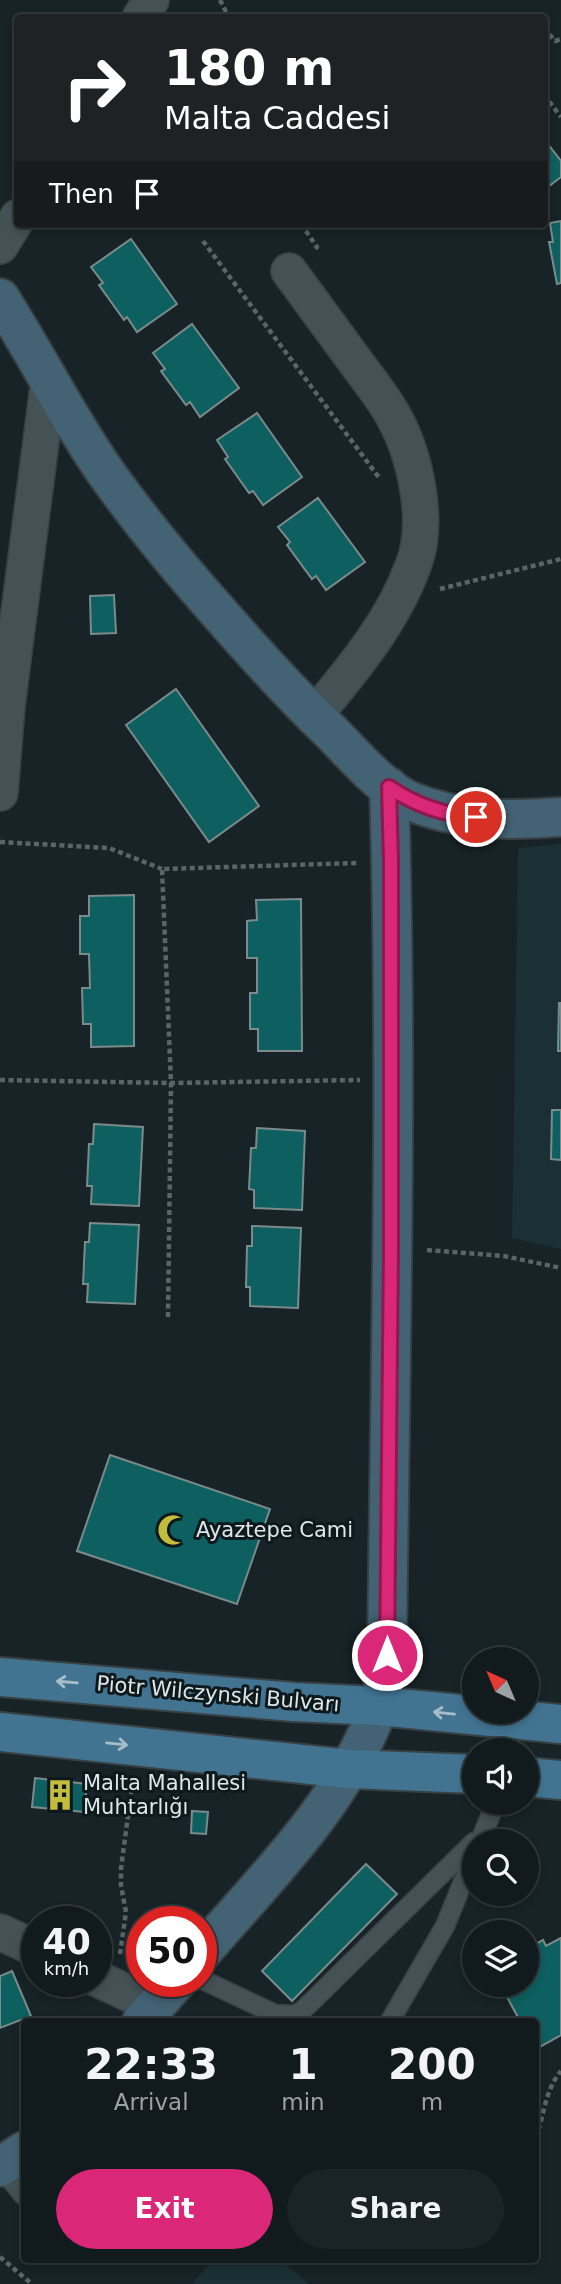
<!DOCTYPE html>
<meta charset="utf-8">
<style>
:root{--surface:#111a1c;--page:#1a2325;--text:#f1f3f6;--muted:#9ca1a3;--line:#30383b;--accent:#db2777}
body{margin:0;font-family:"DejaVu Sans",sans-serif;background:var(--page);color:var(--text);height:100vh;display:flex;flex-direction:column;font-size:26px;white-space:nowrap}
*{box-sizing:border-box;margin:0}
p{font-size:23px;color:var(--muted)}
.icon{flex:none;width:38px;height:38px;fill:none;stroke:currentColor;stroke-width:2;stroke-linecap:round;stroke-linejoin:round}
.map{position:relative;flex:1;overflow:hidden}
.sheet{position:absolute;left:21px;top:2018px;width:518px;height:245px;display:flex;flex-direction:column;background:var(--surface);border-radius:7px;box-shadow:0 4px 10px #0003,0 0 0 2px var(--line)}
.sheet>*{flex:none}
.guide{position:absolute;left:14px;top:14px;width:534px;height:214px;border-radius:7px;box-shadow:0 4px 10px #0003,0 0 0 2px var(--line);background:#202124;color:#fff;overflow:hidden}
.needle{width:46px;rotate:316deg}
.tools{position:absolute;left:462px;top:1647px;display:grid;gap:14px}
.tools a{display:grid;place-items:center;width:77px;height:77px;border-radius:50%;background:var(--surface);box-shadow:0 4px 10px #0003,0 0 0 2px var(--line);font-size:35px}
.speed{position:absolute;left:21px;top:1906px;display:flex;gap:14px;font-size:35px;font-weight:700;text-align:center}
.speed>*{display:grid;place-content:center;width:91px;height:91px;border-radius:50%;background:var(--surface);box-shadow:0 4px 10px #0003,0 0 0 2px var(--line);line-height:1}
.speed small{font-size:18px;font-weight:400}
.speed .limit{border:10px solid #d22;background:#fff;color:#111}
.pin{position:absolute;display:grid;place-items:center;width:60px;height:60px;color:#fff;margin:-30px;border:4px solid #fff;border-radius:50%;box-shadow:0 2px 7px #0007}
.me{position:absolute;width:77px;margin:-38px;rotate:0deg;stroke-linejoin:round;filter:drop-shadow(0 0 5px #0008)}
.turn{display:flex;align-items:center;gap:24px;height:147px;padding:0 35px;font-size:32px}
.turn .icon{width:91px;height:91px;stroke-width:2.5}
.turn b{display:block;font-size:49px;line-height:60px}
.then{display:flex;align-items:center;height:66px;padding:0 35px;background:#0003;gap:14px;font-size:26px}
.eta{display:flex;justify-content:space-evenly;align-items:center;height:119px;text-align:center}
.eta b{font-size:42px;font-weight:700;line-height:49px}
.cta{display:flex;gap:14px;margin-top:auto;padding:14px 35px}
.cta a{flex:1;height:80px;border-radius:42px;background:var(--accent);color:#fff;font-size:28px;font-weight:700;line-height:80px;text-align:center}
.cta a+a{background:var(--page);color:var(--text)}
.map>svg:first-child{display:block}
.built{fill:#1b3035}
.building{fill:#0e5f5f;stroke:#7b8a8a;stroke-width:2}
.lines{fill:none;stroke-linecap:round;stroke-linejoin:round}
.lane-casing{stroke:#384043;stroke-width:21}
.street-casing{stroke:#384043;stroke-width:38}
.secondary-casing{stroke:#384043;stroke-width:42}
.primary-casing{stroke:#384043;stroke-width:42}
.path{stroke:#5a6567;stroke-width:4.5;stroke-dasharray:5 3.5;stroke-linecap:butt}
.lane{stroke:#445155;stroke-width:18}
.street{stroke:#445155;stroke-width:35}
.secondary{stroke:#436273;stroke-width:38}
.primary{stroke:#427492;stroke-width:38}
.oneway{stroke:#a7beca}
.route-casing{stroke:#8e194d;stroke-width:18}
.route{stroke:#db2777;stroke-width:12}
.labels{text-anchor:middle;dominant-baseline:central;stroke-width:6;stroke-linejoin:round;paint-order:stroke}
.poi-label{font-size:21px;fill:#dee6e8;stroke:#0e191d;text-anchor:start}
.street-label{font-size:21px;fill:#dee6e8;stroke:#0e191d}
</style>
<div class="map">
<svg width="561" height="2284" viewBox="0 0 561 2284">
<rect width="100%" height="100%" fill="#172326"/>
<g class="built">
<path d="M561 844V1249L512 1238 518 848Z"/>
<path d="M214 2259H279L309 2284H192Z"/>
</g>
<g class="building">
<path d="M544 139 561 161V177L544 190Z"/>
<path d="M561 221V283L557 284 549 242H553L550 223Z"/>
<path d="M131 239 177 304 137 332 127 317 124 320 99 285 103 283 91 267Z"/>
<path d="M192 324 239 388 200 417 190 402 186 405 161 371 165 369 153 353Z"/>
<path d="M257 413 302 477 263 505 253 491 249 493 225 459 228 457 217 440Z"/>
<path d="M318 498 365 562 326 590 316 576 312 579 287 545 290 542 278 527Z"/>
<path d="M114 595 116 633 91 634 90 596Z"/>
<path d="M176 689 259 806 209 842 126 725Z"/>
<path d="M134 895V1046L91 1047V1024H83L82 988H90L89 954H80V916H89V896Z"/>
<path d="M301 899 302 1051H258V1029H250V993H257V958H247V921L257 920 256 900Z"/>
<path d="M559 1003H561V1051H558Z"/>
<path d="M552 1110H561V1160L551 1159Z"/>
<path d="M94 1124 143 1127 139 1206 91 1204 92 1186H87L89 1144H93Z"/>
<path d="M257 1128 305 1131 302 1210 254 1208V1190L249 1189 251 1148H256Z"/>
<path d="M90 1223 139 1225 135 1304 87 1302 88 1284H83L85 1242H89Z"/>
<path d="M252 1226 301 1228 298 1308 250 1306V1287H246L247 1246H252Z"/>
<path d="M110 1455 270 1509 237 1604 77 1551Z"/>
<path d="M35 1778 87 1784 84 1812 32 1807Z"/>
<path d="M192 1811 208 1812 206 1834 191 1833Z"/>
<path d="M366 1864 397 1894 292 2001 262 1971Z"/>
<path d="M561 1938V2035L536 2049V2021H520L500 1984H527V1949L543 1940 546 1946Z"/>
<path d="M12 1971 31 2016 0 2028V1976Z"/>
</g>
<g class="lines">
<defs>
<g id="lane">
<path d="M480 1841 496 1802"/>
<path d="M201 1979 275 2014 294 2015 302 2011 474 1842"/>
<path d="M390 2021 445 1926 474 1855"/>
<path d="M0 2167 24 2196"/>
</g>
<g id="street">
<path d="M140 18 151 0"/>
<path d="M0 246 18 217"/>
<path d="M289 271C311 301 333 331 355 361 368 379 383 397 394 417 416 457 430 524 413 566 392 623 352 670 314 716"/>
<path d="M0 793 7 706 49 379"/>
<path d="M0 1932 37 1949"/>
<path d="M96 1978 155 2006"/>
</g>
<g id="secondary">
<path d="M0 298C36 354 66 415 104 470 140 521 180 569 221 615 256 655 291 694 330 731 352 753 381 788 410 801 458 821 510 821 561 817"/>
<path d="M201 1953C266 1878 343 1803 378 1708 384 1692 385 1672 387 1655 390 1366 398 1076 389 787"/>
<path d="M142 2021 177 1981"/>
<path d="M0 2167 24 2151"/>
</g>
<g id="primary">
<path d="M0 1677 294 1702 379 1706 561 1724"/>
<path d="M0 1732 349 1769 474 1774"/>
<path d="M527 1777 561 1780"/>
</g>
</defs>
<use href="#lane" class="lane-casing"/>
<use href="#street" class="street-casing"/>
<use href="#secondary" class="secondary-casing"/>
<use href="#primary" class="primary-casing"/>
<g class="path">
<path d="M220 0 229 18"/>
<path d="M544 28 555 41 561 39"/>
<path d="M544 95 561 117"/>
<path d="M301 224 317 247 313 250"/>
<path d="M203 241 380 479"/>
<path d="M440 589 561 559"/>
<path d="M0 842 109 848 162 869"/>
<path d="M0 1080 171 1083 360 1080"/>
<path d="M427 1250 504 1256 561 1268"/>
<path d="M168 1317 171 1083 162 869 357 863"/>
<path d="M120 1954 126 1912 121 1886V1868L133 1779"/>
<path d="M536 2138C544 2115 545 2090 561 2071"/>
<path d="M0 2257 32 2284"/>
</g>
<use href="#lane" class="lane"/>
<use href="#street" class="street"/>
<use href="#secondary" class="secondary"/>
<use href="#primary" class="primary"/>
</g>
<defs><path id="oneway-shaft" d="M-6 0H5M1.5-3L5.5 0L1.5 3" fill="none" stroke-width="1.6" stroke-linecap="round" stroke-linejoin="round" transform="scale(1.75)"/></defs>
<g class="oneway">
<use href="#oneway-shaft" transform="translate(67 1682) rotate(-175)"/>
<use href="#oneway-shaft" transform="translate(444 1713) rotate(-174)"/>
<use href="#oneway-shaft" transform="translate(117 1744) rotate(6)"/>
</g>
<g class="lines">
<defs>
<path id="route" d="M387 1655 391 1247V862L389 787C415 805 444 815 476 817"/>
</defs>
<use href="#route" class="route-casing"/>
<use href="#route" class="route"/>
</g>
<defs>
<symbol id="mosque-bare" viewBox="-9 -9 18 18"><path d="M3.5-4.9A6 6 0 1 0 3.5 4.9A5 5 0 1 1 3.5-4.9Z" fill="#c3bd3e" stroke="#0e191d" stroke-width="2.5" paint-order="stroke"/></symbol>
<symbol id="building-bare" viewBox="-9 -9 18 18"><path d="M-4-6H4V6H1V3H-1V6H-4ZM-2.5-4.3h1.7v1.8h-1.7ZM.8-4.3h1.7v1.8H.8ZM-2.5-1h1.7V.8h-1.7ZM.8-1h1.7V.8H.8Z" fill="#c3bd3e" stroke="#0e191d" stroke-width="2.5" paint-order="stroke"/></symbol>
</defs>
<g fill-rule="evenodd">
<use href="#mosque-bare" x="151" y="1508" width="44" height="44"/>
<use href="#building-bare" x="38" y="1773" width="44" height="44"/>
</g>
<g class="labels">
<g class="poi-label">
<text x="196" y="1530">Ayaztepe Cami</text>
<text x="83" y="1783">Malta Mahallesi<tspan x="83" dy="24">Muhtarlığı</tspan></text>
</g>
<g class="street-label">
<text transform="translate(218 1694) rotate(5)">Piotr Wilczynski Bulvarı</text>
</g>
</g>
</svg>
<div class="tools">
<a><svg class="needle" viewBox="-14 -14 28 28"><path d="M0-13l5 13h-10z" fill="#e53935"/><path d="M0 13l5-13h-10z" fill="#9ca1a3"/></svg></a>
<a><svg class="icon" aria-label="sound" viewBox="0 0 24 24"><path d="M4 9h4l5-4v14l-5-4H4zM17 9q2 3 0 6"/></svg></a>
<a><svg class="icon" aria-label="search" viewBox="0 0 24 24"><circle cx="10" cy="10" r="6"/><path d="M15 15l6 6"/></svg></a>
<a><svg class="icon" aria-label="layers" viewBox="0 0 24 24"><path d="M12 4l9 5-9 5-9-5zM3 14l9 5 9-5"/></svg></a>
</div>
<div class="speed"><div>40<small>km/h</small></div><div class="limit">50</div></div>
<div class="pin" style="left:476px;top:817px;background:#d93025"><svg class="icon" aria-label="arrive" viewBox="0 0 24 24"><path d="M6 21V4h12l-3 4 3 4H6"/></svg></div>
<svg class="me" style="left:387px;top:1655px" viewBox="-20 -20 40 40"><circle r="17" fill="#db2777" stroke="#fff" stroke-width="3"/><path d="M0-11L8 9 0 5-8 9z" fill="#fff"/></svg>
<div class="guide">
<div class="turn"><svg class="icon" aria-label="right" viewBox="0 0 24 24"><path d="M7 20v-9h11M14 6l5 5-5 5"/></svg><div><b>180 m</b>Malta Caddesi</div></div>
<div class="then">Then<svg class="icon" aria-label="arrive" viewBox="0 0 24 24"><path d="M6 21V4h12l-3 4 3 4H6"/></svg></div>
</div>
<section class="sheet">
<div class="eta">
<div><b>22:33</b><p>Arrival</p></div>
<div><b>1</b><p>min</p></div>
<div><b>200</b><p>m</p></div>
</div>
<div class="cta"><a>Exit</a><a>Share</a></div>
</section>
</div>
